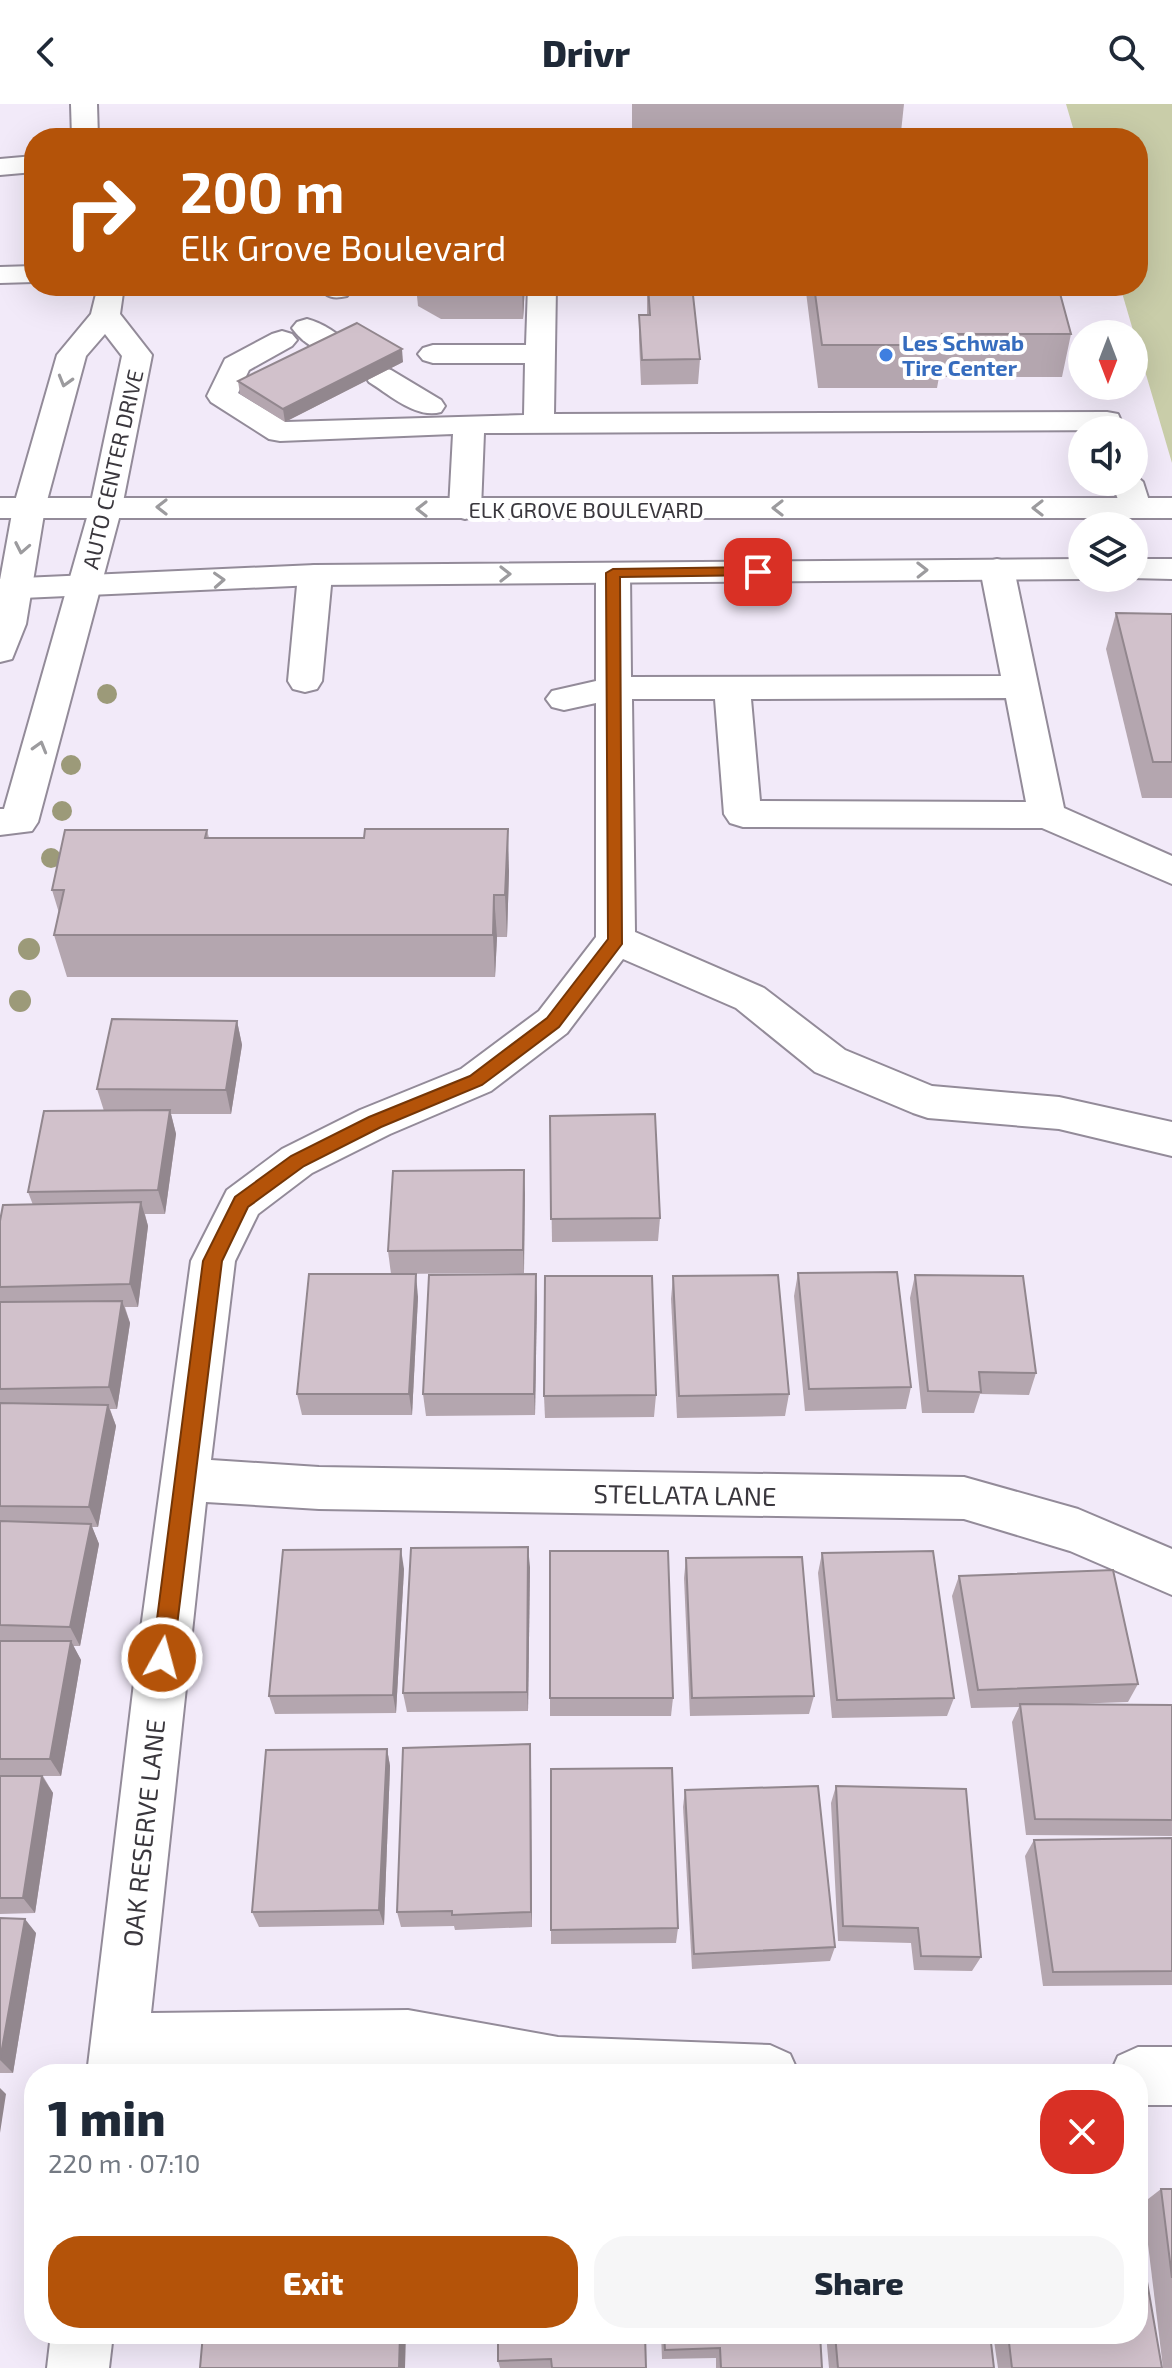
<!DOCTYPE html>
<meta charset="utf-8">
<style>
:root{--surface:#fff;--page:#f6f6f7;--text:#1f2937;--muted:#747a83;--accent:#b45309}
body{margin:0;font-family:"Exo 2",sans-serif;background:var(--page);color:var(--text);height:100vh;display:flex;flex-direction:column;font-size:30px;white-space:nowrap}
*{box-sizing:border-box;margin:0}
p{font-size:26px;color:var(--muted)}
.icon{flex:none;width:44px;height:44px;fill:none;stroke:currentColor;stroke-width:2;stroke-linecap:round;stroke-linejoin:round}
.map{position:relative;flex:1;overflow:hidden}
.drawer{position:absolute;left:24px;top:1960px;width:1124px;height:280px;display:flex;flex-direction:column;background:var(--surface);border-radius:32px;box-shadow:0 8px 32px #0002}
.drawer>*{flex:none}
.banner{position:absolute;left:24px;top:24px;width:1124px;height:168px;border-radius:32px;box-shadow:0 8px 32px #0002;background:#b45309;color:#fff;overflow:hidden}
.needle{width:52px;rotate:180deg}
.buttons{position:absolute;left:1068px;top:216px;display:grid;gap:16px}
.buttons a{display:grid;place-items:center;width:80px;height:80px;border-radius:50%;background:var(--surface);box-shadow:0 8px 32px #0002;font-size:40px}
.pin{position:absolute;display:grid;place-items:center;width:68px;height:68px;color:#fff;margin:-34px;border-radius:16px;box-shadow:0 4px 12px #0006}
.me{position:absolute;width:88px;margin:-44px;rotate:7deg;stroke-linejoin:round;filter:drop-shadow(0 0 6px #0008)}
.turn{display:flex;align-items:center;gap:28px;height:168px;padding:0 24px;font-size:36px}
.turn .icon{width:104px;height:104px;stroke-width:2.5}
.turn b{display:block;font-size:56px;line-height:68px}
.round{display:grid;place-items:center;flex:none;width:84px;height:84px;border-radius:32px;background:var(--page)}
.summary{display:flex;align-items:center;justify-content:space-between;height:136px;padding:0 24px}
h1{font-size:48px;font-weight:800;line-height:60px}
.cta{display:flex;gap:16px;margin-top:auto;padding:16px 24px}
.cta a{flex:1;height:92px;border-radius:32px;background:var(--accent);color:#fff;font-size:32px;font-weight:800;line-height:92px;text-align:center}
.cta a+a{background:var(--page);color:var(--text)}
header{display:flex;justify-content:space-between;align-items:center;height:104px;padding:0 24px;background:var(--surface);font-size:36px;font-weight:800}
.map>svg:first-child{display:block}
.green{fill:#c9cda9}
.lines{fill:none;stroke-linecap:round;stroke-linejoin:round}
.minor-casing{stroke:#938b99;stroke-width:4}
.major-casing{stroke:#938b99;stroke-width:4}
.minor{fill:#fff;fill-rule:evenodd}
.major{fill:#fff;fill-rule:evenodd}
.tree{fill:#9c9a79}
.wall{fill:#b4a6af}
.shaded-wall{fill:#92878e}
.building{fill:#d1c1cb;stroke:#92878e;stroke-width:2}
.oneway{stroke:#9c9b9e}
.route{fill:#b45309;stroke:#753606;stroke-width:2}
.shop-dot{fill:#3f7fe0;stroke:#fff;stroke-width:3}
.labels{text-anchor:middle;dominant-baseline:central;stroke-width:8;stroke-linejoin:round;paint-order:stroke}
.far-shop-label{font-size:22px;font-weight:bold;fill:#366cbe;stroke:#fff;text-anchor:start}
.far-street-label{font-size:22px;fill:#3a373d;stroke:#fff}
.street-label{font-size:26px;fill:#3a373d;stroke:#fff}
</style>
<header><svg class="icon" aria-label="back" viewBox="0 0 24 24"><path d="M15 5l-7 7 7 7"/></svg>Drivr<svg class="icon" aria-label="search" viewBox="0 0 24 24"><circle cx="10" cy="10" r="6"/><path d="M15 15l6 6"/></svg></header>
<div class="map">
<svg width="1172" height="2264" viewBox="0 0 1172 2264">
<rect width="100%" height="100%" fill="#f2eaf9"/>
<path class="green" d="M1066 0H1172V359L1120 182H1138V34H1076Z"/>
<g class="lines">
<defs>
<g id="minor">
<path d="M71 0H97L98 34H72Z"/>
<path d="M34 52V68L0 71V55Z"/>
<path d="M34 162V178L0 179V163Z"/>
<path d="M98 182H124L120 210 152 251 122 403 38 718 32 727 0 731V705H4L90 403 122 252 105 230 86 252 45 404 26 520 12 555 0 558V476L13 404 57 251 91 210Z"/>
<path d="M318 182H348L351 186 347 192C334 195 326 194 318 182Z"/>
<path d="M528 182H556L554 310 1107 308 1118 310 1125 326 484 329 481 405 476 412 465 415 454 412 449 405 453 330 280 337 269 335 211 298 207 292 225 255 272 230 282 227 292 230 297 236 292 242 249 266 238 289 286 318 524 311 525 259H433L423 256 418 250 423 244 433 241H526Z"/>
<path d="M307 215C322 219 341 230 350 243L345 249C326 254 303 240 292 224L297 218Z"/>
<path d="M380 263 391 266 441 296 445 302 441 308C416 315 390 291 369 278L365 272 369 266Z"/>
<path d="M1134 370 1143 378 1151 403 1146 410 1135 413 1124 410 1111 378H1134Z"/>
<path d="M997 455 1009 458 1014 465 1064 704 1172 752V780L1042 724 743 723 730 719 724 710 715 595H632L635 828 764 884 845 946 932 982 1059 993 1172 1018V1052L1059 1025 928 1014 913 1009 815 968 736 904 623 855 567 929 491 987 390 1030 312 1069 258 1110 235 1157 211 1356 319 1363 964 1373 1078 1405 1172 1445V1491L1070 1447 964 1415 319 1405 206 1398 151 1909 408 1906 558 1933 770 1941 790 1950 799 1970H443L408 1964 145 1966V1970H87L137 1554 191 1157 227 1086 282 1045 360 1006 461 965 539 907 596 833V599L564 606 552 603 546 595 552 587 596 577V469L601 462 613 459 625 462 630 469 631 573 1001 572 980 465 985 458ZM1006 594 1026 698 760 697 751 595Z"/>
<path d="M315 461 327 464 332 471 322 577 317 585 305 588 293 585 288 577 298 471 303 464Z"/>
<path d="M1138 1943H1172V2001H1138V1970H1110L1118 1952Z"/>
<path d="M51 2230H113L109 2264H47Z"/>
</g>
<g id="major">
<rect x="0" y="394" width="1172" height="20"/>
<path d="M1082 455V474H1086L1082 475 315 481 0 495V475L315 461Z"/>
<path d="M1134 455H1172V475L1130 474H1134Z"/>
</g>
</defs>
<use href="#minor" class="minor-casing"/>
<use href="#major" class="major-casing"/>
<use href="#minor" class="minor"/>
<use href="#major" class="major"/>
</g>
<g class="tree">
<circle cx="107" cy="590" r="10"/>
<circle cx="71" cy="661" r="10"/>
<circle cx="62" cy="707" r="10"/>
<circle cx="51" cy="754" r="10"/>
<circle cx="29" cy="845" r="11"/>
<circle cx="20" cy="897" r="11"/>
</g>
<g class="wall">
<path d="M632 0H904L901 28H632Z"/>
<path d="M416 182H525L523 215H441L418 202Z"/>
<path d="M647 182 700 255 698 280 641 281 639 236V211H647Z"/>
<path d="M806 182H1058L1071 230 1062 273H939L937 284H818L806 188Z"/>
<path d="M403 258 285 318 240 290 238 277Z"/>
<path d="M1116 509 1172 510V694H1142L1106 545Z"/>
<path d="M207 726 209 734 509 767 507 833H497L495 873H67L54 831 59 809 52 786Z"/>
<path d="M237 917 242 941 231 1010H171L176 1030 165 1110H145L148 1122 138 1203H125L130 1219 117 1305H110L116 1322 98 1423H92L99 1440 80 1542H73L81 1556 61 1672H43L53 1689 35 1809 0 1810V1117L33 1101 28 1088 104 1007 97 985Z"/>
<path d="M550 1012 660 1114 658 1137 552 1138Z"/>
<path d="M524 1066V1169L391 1170 388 1147Z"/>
<path d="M798 1169 911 1283 906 1305 805 1307 794 1192Z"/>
<path d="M915 1171 1036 1269 1029 1291 980 1290 974 1309H922L910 1194Z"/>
<path d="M673 1172 789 1290 785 1312 677 1314 671 1195Z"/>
<path d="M418 1193 412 1311H302L297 1290Z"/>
<path d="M537 1193 535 1311 426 1312 423 1290Z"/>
<path d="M656 1291 654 1313 545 1314 544 1292Z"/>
<path d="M822 1449 954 1594 947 1612 832 1614 818 1469Z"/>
<path d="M686 1454 814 1592 809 1610 690 1612 684 1474Z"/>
<path d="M530 1463 528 1607 407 1608 403 1589Z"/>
<path d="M404 1465 396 1609 275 1610 269 1592Z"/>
<path d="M959 1472 1138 1580 1128 1598 1071 1600 1172 1601V1732L1026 1731 1012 1618 1019 1603 971 1604 952 1492Z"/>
<path d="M550 1594H673L671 1612H550Z"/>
<path d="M530 1640 532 1823 455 1826 454 1822 401 1823 397 1808Z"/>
<path d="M387 1645 390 1662 384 1821 259 1823 252 1808Z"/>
<path d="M836 1682 981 1853 972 1867 914 1866 911 1839 838 1837 831 1699Z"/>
<path d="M685 1686 835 1843 830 1857 692 1865 683 1703Z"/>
<path d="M1172 1734V1881L1043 1882 1025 1752 1034 1736Z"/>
<path d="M0 1814 36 1829 13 1969H0Z"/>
<path d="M678 1824 676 1839 551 1840V1826Z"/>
<path d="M1161 2085H1172V2264H1163L1143 2099Z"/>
<path d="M498 2230 646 2264H500L498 2257Z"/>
<path d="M661 2230H820L822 2264H716V2254L662 2255Z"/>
<path d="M826 2230H990L994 2264H829Z"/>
<path d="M993 2230H1138L1162 2264H998Z"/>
</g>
<g class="shaded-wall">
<path d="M522 182H525L523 215Z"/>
<path d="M402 245 403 258 285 318 283 305Z"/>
<path d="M508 725 509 767 507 833 505 791Z"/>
<path d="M494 791 497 833 495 873 493 831Z"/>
<path d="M237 917 242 941 231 1010 226 986Z"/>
<path d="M170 1006 176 1030 165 1110 158 1086Z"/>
<path d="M524 1066 525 1090 524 1169 523 1146Z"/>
<path d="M141 1098 148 1122 138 1203 130 1180Z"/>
<path d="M416 1170 418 1193 412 1311 409 1290Z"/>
<path d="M536 1170 537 1193 535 1311 534 1290Z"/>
<path d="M122 1197 130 1219 117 1305 109 1283Z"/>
<path d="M108 1301 116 1322 98 1423 89 1403Z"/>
<path d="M91 1420 99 1440 80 1542 70 1523Z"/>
<path d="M528 1443 530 1463 528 1607 527 1588Z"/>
<path d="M401 1445 404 1465 396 1609 393 1591Z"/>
<path d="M71 1537 81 1556 61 1672 50 1655Z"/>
<path d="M530 1640 531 1658 532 1823 531 1808Z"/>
<path d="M387 1645 390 1662 384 1821 379 1806Z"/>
<path d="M42 1672 53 1689 35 1809 23 1794Z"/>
<path d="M25 1815 36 1829 13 1969 0 1956Z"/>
<path d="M0 1984 6 1990 0 2029Z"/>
<path d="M400 2230H406L405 2264H399Z"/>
</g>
<g class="building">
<path d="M648 182H692L700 255 642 256 639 211H650Z"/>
<path d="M814 182H1058L1071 230H942L944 241H822Z"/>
<path d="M357 219 402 245 283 305 238 277Z"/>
<path d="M1116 509 1172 510V658H1153Z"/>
<path d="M365 725H508L505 791H494L493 831H54L64 786H52L65 726H207L205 734H364Z"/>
<path d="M112 915 237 917 226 986 97 985Z"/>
<path d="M170 1006 158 1086 28 1088 44 1007Z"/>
<path d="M655 1010 660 1114 551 1115 550 1012Z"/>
<path d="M524 1066 523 1146 388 1147 393 1067Z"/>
<path d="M141 1098 130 1180 0 1183V1117L3 1101Z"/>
<path d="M897 1168 911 1283 809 1285 798 1169Z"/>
<path d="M309 1170H416L409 1290H297Z"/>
<path d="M536 1170 534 1290H423L429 1171Z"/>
<path d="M778 1171 789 1290 679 1292 673 1172Z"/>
<path d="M915 1171 1023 1172 1036 1269 979 1268 981 1288 928 1287Z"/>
<path d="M545 1172H652L656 1291 544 1292Z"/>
<path d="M122 1197 109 1283 0 1285V1198Z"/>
<path d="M0 1299 108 1301 89 1403 0 1402Z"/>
<path d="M0 1417 91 1420 70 1523 0 1521Z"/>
<path d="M528 1443 527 1588 403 1589 411 1444Z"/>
<path d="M401 1445 393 1591 269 1592 283 1446Z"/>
<path d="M550 1447H668L673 1594H550Z"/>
<path d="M933 1447 954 1594 837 1596 822 1449Z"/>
<path d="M802 1453 814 1592 692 1594 686 1454Z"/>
<path d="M1113 1466 1138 1580 978 1586 959 1472Z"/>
<path d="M0 1537H71L50 1655H0Z"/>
<path d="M1020 1600 1172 1601V1716L1035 1715Z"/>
<path d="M530 1640 531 1808 452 1811V1807L397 1808 403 1644Z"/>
<path d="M387 1645 379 1806 252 1808 266 1646Z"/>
<path d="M672 1664 678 1824 551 1826V1665Z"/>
<path d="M0 1672H42L23 1794H0Z"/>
<path d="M818 1682 835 1843 694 1850 685 1686Z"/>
<path d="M836 1682 966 1685 981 1853 921 1852 918 1824 843 1822Z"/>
<path d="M1172 1734V1867L1053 1868 1034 1736Z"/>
<path d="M0 1814 25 1815 0 1956Z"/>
<path d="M1161 2085H1172V2174Z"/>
<path d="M1138 2126 1162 2264H1012L1008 2230H1138Z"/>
<path d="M203 2230H400L399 2264H200Z"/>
<path d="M498 2230H645L646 2264H552L551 2255 498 2257Z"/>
<path d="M664 2230H820L822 2264H721L720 2244 665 2246Z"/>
<path d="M835 2230H990L994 2264H838Z"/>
</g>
<defs><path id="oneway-chevron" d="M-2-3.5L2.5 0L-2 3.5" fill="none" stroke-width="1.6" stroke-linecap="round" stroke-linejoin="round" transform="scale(2)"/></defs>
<g class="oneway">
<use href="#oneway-chevron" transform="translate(65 277) rotate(106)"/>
<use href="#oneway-chevron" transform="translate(162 403) rotate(-180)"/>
<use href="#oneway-chevron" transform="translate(778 404) rotate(180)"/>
<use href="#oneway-chevron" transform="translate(1038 404) rotate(180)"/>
<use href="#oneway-chevron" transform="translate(422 405) rotate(-180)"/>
<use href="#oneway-chevron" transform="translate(22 444) rotate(101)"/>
<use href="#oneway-chevron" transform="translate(922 466) rotate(-1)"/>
<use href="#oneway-chevron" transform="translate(505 470)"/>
<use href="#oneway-chevron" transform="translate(219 476) rotate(-3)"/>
<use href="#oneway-chevron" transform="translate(40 643) rotate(-74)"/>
</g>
<path class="route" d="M758 463 762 465V471L620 473 622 840 559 923 482 981 381 1023 304 1062 248 1103 222 1157 173 1554 170 1561 162 1564 155 1561 152 1554 203 1157 235 1093 291 1052 369 1013 470 972 547 914 608 835 606 469 613 465Z"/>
<circle class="shop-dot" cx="886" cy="251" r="8"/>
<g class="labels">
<g class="far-shop-label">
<text x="902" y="238">Les Schwab<tspan x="902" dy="25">Tire Center</tspan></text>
</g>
<g class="far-street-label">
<text transform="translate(112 365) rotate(-77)">AUTO CENTER DRIVE</text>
<text x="586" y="405">ELK GROVE BOULEVARD</text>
</g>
<g class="street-label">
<text transform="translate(685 1390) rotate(1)">STELLATA LANE</text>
<text transform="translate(143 1729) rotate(-84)">OAK RESERVE LANE</text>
</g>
</g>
</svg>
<div class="buttons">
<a><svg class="needle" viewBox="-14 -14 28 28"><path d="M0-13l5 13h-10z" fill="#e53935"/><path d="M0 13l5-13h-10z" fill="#747a83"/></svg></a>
<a><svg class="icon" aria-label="sound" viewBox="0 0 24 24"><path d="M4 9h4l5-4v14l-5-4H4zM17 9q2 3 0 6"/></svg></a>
<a><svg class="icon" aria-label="layers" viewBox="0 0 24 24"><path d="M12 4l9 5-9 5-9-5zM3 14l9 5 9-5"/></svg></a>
</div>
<div class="pin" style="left:758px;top:468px;background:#d93025"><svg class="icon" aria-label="arrive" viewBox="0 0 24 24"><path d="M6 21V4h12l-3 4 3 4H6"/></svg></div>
<svg class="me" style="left:162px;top:1554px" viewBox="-20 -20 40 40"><circle r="17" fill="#b45309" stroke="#fff" stroke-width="3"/><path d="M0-11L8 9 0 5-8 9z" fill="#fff"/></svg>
<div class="banner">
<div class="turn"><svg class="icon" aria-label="right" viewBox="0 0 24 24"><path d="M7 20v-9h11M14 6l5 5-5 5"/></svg><div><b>200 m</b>Elk Grove Boulevard</div></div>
</div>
<section class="drawer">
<div class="summary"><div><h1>1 min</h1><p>220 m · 07:10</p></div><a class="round" style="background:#d93025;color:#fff"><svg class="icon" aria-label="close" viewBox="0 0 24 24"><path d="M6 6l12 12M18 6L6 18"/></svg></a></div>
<div class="cta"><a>Exit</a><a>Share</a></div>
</section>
</div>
